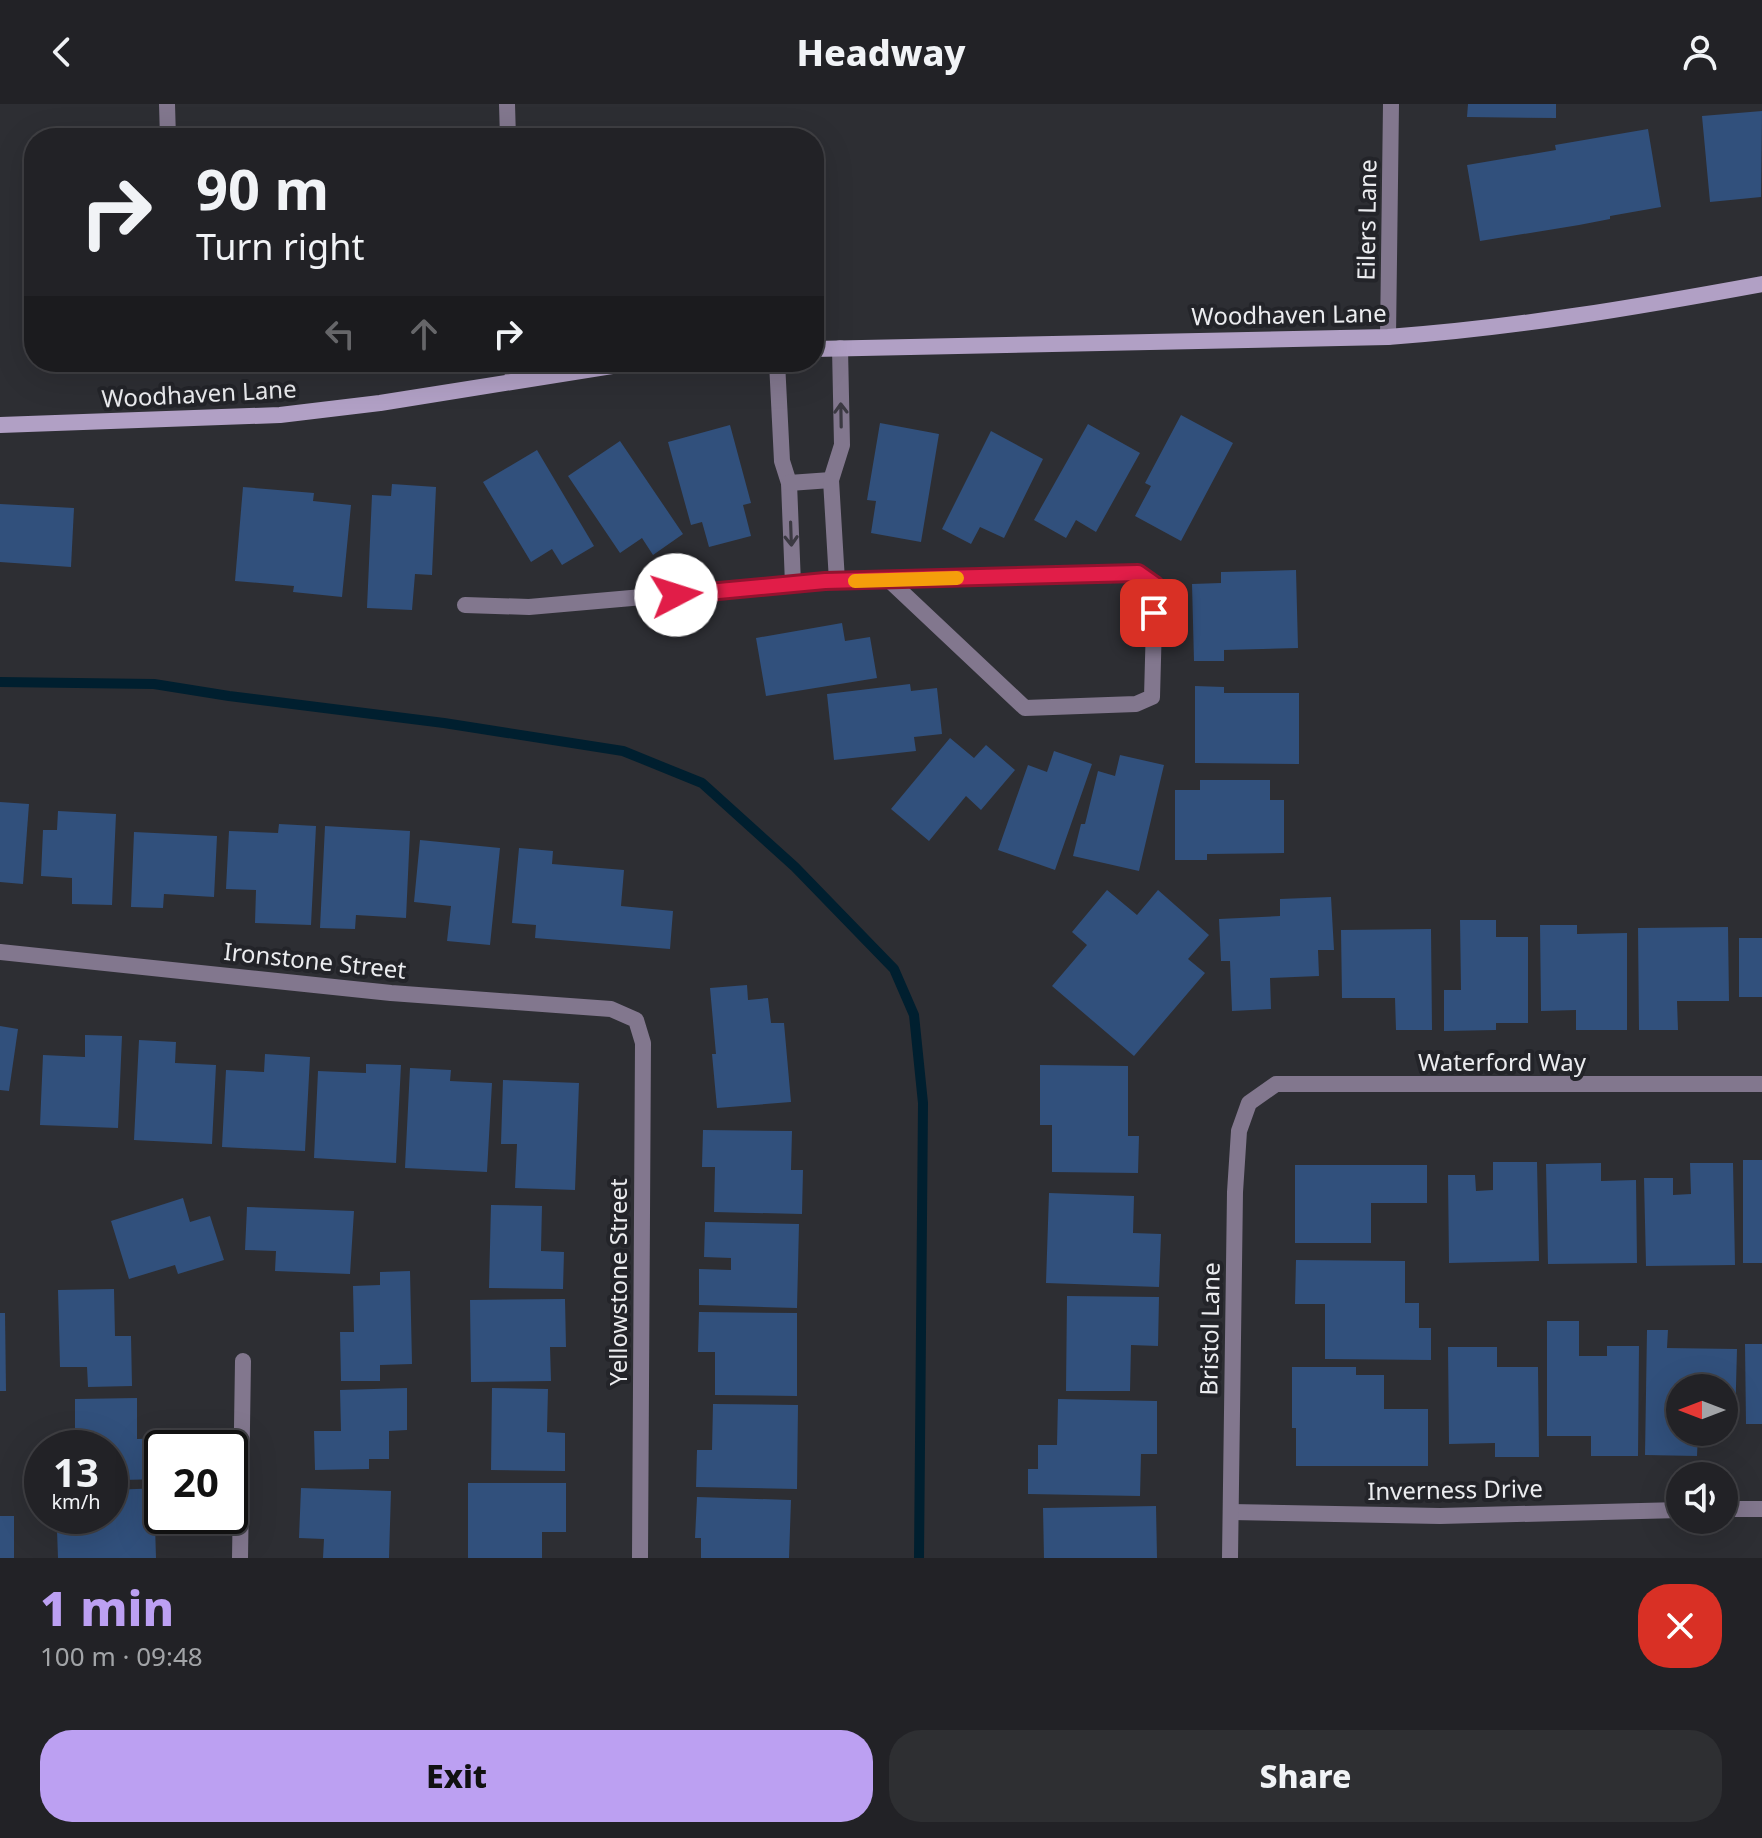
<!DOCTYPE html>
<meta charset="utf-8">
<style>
:root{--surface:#222226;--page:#2e2f32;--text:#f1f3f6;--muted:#a2a4a7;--line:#3f3f43;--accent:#bca0f2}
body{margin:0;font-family:"Noto Sans",sans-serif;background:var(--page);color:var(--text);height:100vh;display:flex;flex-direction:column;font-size:30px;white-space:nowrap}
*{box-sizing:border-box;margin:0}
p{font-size:26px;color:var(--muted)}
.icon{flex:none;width:44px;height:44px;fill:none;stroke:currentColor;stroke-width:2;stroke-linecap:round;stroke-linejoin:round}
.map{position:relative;height:1454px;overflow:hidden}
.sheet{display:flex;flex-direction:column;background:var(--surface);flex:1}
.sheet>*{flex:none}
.hud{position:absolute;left:24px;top:24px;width:800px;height:244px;border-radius:32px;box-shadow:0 8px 32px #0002,0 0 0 2px var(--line);background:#222226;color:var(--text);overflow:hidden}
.needle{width:52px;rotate:270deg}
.fabs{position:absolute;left:1666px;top:1270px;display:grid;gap:16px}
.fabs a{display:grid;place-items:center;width:72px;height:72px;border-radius:50%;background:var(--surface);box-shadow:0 8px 32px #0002,0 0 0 2px var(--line);font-size:40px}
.speed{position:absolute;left:24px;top:1326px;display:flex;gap:16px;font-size:40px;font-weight:700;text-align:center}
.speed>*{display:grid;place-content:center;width:104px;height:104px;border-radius:50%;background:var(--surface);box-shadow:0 8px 32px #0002,0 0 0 2px var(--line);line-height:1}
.speed small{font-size:20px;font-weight:400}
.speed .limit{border:4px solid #111;border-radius:12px;background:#fff;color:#111}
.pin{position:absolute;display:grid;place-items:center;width:68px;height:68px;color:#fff;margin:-34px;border-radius:16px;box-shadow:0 4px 12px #0006}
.me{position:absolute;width:88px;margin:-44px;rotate:85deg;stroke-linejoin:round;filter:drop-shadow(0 0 6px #0008)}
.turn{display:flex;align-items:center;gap:28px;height:168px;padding:0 40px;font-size:36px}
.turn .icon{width:104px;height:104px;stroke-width:2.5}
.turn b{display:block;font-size:56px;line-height:68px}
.lanes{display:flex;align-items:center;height:76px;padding:0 40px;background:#0003;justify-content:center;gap:40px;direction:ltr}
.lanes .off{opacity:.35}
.round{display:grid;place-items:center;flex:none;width:84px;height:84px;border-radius:32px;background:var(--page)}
.summary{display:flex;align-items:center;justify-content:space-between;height:136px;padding:0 40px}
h1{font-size:48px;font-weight:800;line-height:60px;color:var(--accent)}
.primary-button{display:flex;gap:16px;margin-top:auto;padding:16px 40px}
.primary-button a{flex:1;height:92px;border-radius:32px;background:var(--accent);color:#111;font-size:32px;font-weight:800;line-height:92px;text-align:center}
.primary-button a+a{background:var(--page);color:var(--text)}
header{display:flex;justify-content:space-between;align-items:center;height:104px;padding:0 40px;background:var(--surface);font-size:36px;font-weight:800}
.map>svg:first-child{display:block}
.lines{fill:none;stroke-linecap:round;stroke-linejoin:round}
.stream{stroke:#001f2f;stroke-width:10}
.building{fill:#31507c}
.lane{stroke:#82778e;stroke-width:16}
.street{stroke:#82778e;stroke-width:16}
.secondary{stroke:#b1a0c5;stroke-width:16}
.oneway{stroke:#3b3942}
.route-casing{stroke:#92132f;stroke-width:20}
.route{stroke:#e11d48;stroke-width:14}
.slow{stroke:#f59e0b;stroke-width:14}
.labels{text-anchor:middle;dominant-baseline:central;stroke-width:8;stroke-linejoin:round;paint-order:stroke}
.street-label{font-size:24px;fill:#ebecef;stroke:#232429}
</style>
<header><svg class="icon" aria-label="back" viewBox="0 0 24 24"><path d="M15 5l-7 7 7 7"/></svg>Headway<svg class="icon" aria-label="person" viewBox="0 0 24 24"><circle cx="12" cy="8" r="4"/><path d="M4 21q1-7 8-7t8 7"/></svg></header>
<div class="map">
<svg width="1762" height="1454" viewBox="0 0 1762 1454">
<rect width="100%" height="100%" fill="#2d2e33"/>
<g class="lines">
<path class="stream" d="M0 578 154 580 229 592 444 619 623 647 702 679 795 763 894 865 914 911 923 999 919 1454"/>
</g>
<g class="building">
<path d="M1468 0H1556V14L1467 13Z"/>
<path d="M1762 7 1761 93 1710 98 1702 12Z"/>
<path d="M1648 25 1661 103 1610 112V115L1579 121 1480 137 1467 61 1556 46 1555 41Z"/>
<path d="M1181 311 1233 339 1181 437 1135 412 1151 382 1145 379Z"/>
<path d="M880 319 939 330 921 438 871 429 876 397 867 396Z"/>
<path d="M1088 320 1140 349 1096 428 1076 416 1066 434 1034 416Z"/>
<path d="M730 321 751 399 743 401 751 432 709 443 702 418 691 421 668 338Z"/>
<path d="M991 327 1043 355 1004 434 980 423 971 440 942 425Z"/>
<path d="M620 337 683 430 653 451 642 434 620 449 568 372Z"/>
<path d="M537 346 594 442 562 461 552 445 531 458 483 378Z"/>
<path d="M392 380 436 383 432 471 415 470 412 506 367 504 372 391 391 392Z"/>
<path d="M243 383 314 389 313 397 351 401 342 493 293 488 294 482 235 477Z"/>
<path d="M0 400 74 404 71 463 0 458Z"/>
<path d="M1296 466 1298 544 1224 546V557H1194L1192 480 1221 479V468Z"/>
<path d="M842 519 845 537 870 533 877 574 766 592 756 534Z"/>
<path d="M910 580 911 587 937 584 942 630 914 633 916 647 834 656 827 590Z"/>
<path d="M1195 582 1224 583V589H1299V660L1195 659Z"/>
<path d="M950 634 974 654 986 641 1015 666 981 706 966 692 929 737 891 705Z"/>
<path d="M1054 647 1092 660 1055 766 998 746 1028 661 1047 668Z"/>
<path d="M1120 651 1164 661 1139 767 1073 752 1081 720H1085L1098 667 1115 672Z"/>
<path d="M1200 676H1270V696H1284V749L1207 750V756H1175V686H1200Z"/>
<path d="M0 698 29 700 23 780 0 778Z"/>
<path d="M58 707 116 710 112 801 72 800V774L41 772 43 726H57Z"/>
<path d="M279 720 316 722 311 821 255 819 256 786 226 785 229 727 278 729Z"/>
<path d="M325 722 410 727 406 814 356 811 355 825 320 824Z"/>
<path d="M134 728 217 732 214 793 164 790 163 804 131 803Z"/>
<path d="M420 736 500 744 490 841 447 837 451 802 414 798Z"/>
<path d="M519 744 553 747 552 760 624 766 621 802 673 807 670 845 535 834 536 821 512 819Z"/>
<path d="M1107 786 1137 811 1158 786 1209 831 1188 855 1205 869 1134 952 1052 882 1087 841 1072 828Z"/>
<path d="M1331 793 1334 846H1318L1319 872 1270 874 1271 905 1232 907 1230 857H1221L1219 815 1280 812V795Z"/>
<path d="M1460 816H1496V833H1528V919H1496V926L1444 927V886H1461Z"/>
<path d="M1540 821H1577V830L1627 829V926H1576V906L1541 907Z"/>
<path d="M1728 823 1729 897H1677L1678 926H1639L1638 824Z"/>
<path d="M1431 825 1432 926H1396L1395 894H1342L1341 826Z"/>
<rect x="1739" y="834" width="23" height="59"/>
<path d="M747 881 748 896 768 894 771 919H784L791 998 717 1004 712 950H716L710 884Z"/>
<path d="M0 922 18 925 9 987 0 986Z"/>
<path d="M85 931 122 932 118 1024 40 1021 43 951 85 953Z"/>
<path d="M139 936 176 938 175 959 216 961 212 1040 134 1036Z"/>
<path d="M265 950 310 953 305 1047 222 1043 226 966 264 968Z"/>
<path d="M366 960 401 961 396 1059 314 1054 318 967 366 969Z"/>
<path d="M1040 961 1128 962V1032H1139L1138 1069 1052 1068V1021H1040Z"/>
<path d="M410 964 451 966 450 977 492 979 487 1068 405 1064Z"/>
<path d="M503 976 579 979 575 1086 515 1084 517 1040H501Z"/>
<path d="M703 1026 792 1027 791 1066H803L802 1110 714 1108 715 1063H702Z"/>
<rect x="1743" y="1056" width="19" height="103"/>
<path d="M1493 1058H1537L1539 1157 1449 1159 1448 1071H1475L1476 1087 1493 1086Z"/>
<path d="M1601 1059V1077L1636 1076 1637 1159 1548 1160 1546 1060Z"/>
<path d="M1690 1059H1733L1735 1161 1646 1162 1644 1074H1673V1091L1691 1090Z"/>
<path d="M1295 1061H1427V1099H1371V1139H1295Z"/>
<path d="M1049 1089 1134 1092 1133 1129 1161 1130 1159 1183 1046 1179Z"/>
<path d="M183 1094 190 1118 210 1112 224 1156 178 1170 175 1161 129 1175 111 1117Z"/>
<path d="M491 1101 542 1102 541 1147 564 1148 563 1185 489 1184Z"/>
<path d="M247 1103 354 1107 350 1170 275 1167 276 1147 245 1146Z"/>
<path d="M705 1118 799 1120 797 1204 699 1201V1165L731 1166V1154L704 1153Z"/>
<path d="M1296 1156 1405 1157V1199H1419V1224H1431V1256L1325 1255V1200H1295Z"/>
<path d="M410 1167 412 1260 380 1261V1277H341L340 1228H354L353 1182 380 1181V1168Z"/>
<path d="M114 1185 115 1232H131L132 1282 88 1283 87 1263H60L58 1186Z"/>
<path d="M1067 1192 1159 1193 1158 1242 1131 1241 1130 1287H1066Z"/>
<path d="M565 1195 566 1243H550L551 1277 471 1278 470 1196Z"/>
<path d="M699 1208 797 1209V1292L715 1291V1248H698Z"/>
<path d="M0 1209H5L6 1287H0Z"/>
<path d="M1547 1217H1579V1252H1607V1242H1639L1638 1352H1591V1332H1547Z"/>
<path d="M1647 1226H1668L1667 1244 1737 1245 1735 1319H1724V1284H1680V1328H1698L1697 1352 1645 1351Z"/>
<path d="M1745 1240H1762V1320H1746Z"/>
<path d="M1448 1243H1497V1263H1538L1539 1353H1495V1339L1449 1340Z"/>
<path d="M1292 1263H1356V1271H1384V1305H1428V1362H1296V1324H1292Z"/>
<path d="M407 1284V1326L389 1327V1355H369V1365L315 1366 314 1327H341L340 1286Z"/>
<path d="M492 1284 548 1285 547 1328 565 1329V1367L491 1366Z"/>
<path d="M137 1294V1335L167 1334V1344H162V1375L122 1376V1363H110V1344H75V1295Z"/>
<path d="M1058 1295 1157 1297V1350H1141L1140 1392 1028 1390V1365H1038V1341H1057Z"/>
<path d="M713 1300 798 1301 797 1385 696 1383 697 1346H712Z"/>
<path d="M468 1379H566V1428H542V1454H468Z"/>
<path d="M162 1384V1412H167L168 1420 155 1421 156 1454H58L57 1426 101 1425V1412H110V1386Z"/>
<path d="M301 1384 391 1387 389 1454H323L324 1435 299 1434Z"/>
<path d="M697 1393 791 1396 789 1454H701V1434H695Z"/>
<path d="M1156 1402 1157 1454H1044L1043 1404Z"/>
<rect x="0" y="1412" width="14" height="42"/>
</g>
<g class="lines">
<g class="lane">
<path d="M167 0 168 34"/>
<path d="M777 258 782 357 789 379 793 480"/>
<path d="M789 379 831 376"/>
<path d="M837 477 831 376 842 341 840 244"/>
<path d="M465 501 529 503 825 477 1138 469 1155 481 1152 593 1136 600 1025 604 889 476"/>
</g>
<g class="street">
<path d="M507 0 508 34"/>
<path d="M1388 233 1391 0"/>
<path d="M512 258 513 276"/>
<path d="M0 848 391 889 611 905 636 916 643 939 640 1454"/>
<path d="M1724 1405H1762"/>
<path d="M1231 1408 1440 1412 1680 1406"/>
<path d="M240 1454 243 1257"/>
<path d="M1230 1454 1235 1088 1239 1027 1249 999 1276 980H1762"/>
</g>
<g class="secondary">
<path d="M814 245 1388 233C1514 224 1637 203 1762 180"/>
<path d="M0 321 280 311 380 299 637 258"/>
</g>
</g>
<defs><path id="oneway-shaft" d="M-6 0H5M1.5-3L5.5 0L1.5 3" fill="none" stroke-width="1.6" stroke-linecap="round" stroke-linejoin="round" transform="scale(2)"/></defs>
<g class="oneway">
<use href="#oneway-shaft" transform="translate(841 311) rotate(-91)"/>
<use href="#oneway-shaft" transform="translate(791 430) rotate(88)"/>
</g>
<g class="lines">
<defs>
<path id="route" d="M676 491 825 477 1138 469 1155 481 1154 509"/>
</defs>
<use href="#route" class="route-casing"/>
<use href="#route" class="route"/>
<path class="slow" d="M855 477 957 474"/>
</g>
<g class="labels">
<g class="street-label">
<text transform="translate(1366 116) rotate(-89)">Eilers Lane</text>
<text transform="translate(1289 210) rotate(-1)">Woodhaven Lane</text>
<text transform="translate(199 289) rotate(-3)">Woodhaven Lane</text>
<text transform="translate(315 856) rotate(6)">Ironstone Street</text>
<text x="1502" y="957">Waterford Way</text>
<text transform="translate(617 1178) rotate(-90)">Yellowstone Street</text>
<text transform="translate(1209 1225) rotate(-89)">Bristol Lane</text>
<text transform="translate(1455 1385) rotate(-1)">Inverness Drive</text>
</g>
</g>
</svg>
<div class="fabs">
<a><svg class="needle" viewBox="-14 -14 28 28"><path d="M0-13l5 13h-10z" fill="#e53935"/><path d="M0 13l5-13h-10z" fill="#a2a4a7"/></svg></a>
<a><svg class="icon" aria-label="sound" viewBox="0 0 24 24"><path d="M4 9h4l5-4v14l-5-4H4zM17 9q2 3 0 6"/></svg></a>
</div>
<div class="speed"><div>13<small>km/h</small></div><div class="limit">20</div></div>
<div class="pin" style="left:1154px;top:509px;background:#d93025"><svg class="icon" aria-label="arrive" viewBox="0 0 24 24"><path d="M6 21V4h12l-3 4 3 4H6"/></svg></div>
<svg class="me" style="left:676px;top:491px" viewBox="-20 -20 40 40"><circle r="19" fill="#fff"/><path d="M0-13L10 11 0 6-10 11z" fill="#e11d48"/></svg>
<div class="hud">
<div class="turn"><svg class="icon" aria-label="right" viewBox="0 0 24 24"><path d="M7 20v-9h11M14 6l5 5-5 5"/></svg><div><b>90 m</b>Turn right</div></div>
<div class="lanes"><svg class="icon off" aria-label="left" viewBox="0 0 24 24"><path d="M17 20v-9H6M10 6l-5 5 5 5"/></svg><svg class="icon off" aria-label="ahead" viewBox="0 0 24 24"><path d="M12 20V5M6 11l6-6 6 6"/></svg><svg class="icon" aria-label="right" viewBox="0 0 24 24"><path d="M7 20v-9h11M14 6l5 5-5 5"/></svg></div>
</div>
</div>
<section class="sheet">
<div class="summary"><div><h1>1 min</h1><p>100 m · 09:48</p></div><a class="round" style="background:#d93025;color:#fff"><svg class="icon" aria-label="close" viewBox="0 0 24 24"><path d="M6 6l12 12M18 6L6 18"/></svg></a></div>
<div class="primary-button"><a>Exit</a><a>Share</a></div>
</section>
